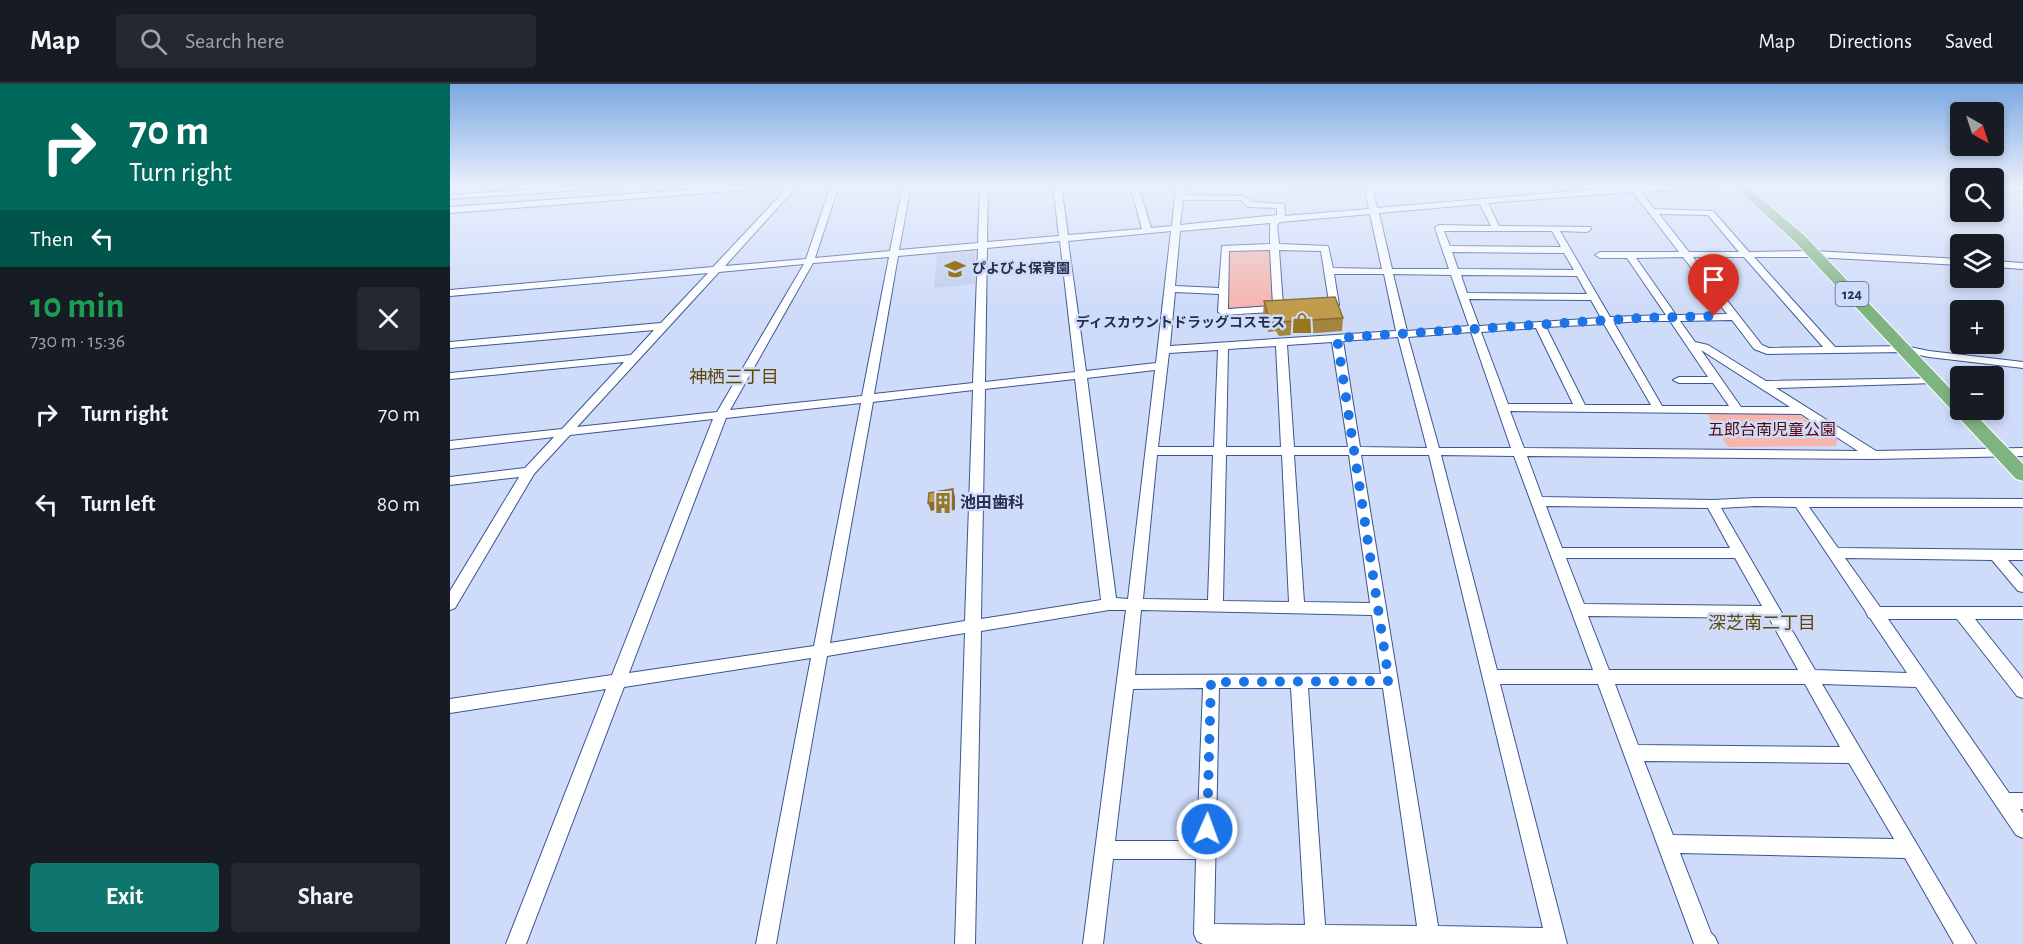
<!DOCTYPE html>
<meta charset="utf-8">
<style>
:root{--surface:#171b24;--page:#242831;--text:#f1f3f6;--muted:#9ea1a6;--line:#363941;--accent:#0f766e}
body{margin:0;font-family:"Alegreya Sans","Noto Sans JP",sans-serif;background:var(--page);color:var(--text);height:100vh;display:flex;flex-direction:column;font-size:22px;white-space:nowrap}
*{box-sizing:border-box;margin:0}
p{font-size:20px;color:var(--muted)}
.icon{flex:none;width:33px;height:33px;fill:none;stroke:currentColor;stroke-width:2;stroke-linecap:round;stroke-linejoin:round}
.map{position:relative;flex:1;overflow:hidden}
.side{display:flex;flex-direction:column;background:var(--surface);width:450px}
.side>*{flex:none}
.hud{background:#00695c;color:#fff;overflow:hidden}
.needle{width:39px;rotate:141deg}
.controls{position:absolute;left:1500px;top:18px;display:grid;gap:12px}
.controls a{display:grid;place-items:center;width:54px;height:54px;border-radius:6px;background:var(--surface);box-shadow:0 3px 9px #0003;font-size:30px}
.pin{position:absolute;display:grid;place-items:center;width:51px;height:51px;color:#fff;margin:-62px -26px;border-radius:50% 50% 50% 0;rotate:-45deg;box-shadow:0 0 6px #0007}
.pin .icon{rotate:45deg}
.me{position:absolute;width:66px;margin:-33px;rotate:2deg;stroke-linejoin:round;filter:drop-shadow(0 0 4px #0008)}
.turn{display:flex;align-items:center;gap:21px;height:126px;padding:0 30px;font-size:27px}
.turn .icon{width:78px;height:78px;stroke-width:2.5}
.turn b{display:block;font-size:42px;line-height:51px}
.then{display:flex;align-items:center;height:57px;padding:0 30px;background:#0003;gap:12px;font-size:22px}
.round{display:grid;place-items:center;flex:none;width:63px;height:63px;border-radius:6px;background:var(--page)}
.headline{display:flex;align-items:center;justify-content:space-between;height:102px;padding:0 30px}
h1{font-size:36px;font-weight:700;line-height:45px;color:#1e9e55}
.cta{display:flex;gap:12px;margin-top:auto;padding:12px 30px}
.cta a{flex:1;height:69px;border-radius:6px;background:var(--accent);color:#fff;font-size:24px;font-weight:700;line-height:69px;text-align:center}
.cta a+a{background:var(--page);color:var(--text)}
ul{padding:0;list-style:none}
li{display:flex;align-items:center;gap:18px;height:90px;padding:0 30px}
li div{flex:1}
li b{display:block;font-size:22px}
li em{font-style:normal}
header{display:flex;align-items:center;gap:36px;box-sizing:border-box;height:84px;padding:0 30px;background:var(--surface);border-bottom:2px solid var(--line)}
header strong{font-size:28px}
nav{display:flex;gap:33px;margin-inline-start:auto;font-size:21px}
.search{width:420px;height:54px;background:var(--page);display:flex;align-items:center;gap:15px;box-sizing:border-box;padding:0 21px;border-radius:6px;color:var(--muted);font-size:22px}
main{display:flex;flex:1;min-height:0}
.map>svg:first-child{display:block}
.built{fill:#becded}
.green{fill:#f8b5ae}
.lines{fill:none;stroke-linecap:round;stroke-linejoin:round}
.minor-casing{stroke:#3b5594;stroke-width:2}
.highway-casing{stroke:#fff;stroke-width:2}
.minor{fill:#fff;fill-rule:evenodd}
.highway{fill:#7eb480;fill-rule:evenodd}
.wall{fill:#a48540}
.shaded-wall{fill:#866c34}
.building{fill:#bf9b4b;stroke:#866c34;stroke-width:1.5}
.route{stroke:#1a73e8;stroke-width:10;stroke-dasharray:0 18}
.labels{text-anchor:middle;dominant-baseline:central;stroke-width:5;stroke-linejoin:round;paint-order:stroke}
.far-poi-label{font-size:14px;font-weight:bold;fill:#24304c;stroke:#cfdcf9;text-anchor:start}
.shield{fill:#cfdcf9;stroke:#576480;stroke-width:1.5}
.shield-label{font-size:15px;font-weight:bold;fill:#24304c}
.park-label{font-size:16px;fill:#55060a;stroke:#cfdcf9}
.poi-label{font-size:16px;font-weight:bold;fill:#24304c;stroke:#cfdcf9;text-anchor:start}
.neighbourhood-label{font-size:18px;fill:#5f4709;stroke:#cfdcf9}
</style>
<header>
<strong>Map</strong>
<div class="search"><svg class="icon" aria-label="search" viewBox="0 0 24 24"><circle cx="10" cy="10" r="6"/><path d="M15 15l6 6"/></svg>Search here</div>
<nav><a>Map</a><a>Directions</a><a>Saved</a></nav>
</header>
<main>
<section class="side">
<div class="hud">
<div class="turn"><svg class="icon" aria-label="right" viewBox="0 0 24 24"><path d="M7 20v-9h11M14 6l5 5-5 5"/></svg><div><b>70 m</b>Turn right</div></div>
<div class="then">Then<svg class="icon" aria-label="left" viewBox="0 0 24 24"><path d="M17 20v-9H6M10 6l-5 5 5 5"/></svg></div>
</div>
<div class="headline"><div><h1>10 min</h1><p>730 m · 15:36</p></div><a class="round"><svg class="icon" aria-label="close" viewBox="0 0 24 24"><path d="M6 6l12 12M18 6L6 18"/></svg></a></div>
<ul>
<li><svg class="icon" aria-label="right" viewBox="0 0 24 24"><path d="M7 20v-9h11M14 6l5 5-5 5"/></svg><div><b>Turn right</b></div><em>70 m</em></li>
<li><svg class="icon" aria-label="left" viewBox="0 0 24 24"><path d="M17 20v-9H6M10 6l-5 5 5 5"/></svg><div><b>Turn left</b></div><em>80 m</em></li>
</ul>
<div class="cta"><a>Exit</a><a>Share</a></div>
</section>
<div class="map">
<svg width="1573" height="860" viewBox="0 0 1573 860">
<rect width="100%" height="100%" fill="#cfdcf9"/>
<path class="built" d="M525 167V200L484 204 487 171Z"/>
<g class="green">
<path d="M778 165 820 166 823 223 778 225Z"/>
<path d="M1344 328 1388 353 1386 362 1278 363 1257 330Z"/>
</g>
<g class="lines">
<defs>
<g id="minor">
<path d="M142 101H175L171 103 0 115V111Z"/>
<path d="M305 101H336L332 103 0 129V123Z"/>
<path d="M340 101H348L275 182 356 175 381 101H389L365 174 440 167 453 101H461L449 166 528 159 530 101H538L537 158 609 152 603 101H611L618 151 692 145 680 101H688L701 144 722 142 726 101H734L733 111 794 112 801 118 834 120 835 132 919 125 915 105 839 103 835 101H922L927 124 1184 102 1270 101 1266 103 1191 108 1204 125 1263 127 1299 168 1364 167 1510 175V181L1364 173H1304L1385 263 1455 262 1479 267 1573 278V284L1479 273 1455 268 1317 270 1304 265 1282 236 1230 237 1245 258 1258 261 1316 297 1489 294V298L1485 299 1326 304 1426 367 1573 364V372L1423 375 1077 372 1092 413 1262 416 1305 414 1573 415V423H1359L1388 464 1573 466V476H1558L1573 493V508L1568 507 1542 476 1395 474 1430 523H1573V535H1525L1573 595V614L1567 612 1507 535H1438L1559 709H1573V725H1570L1573 729V754L1566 751 1466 603 1372 600 1526 860H1504L1455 774 1230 769 1261 849 1265 853 1268 860H1244L1148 600H1050L1117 860H753L747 857 744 850 746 775H663L653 860H633L676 526H659L531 547 525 860H505L515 549 377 572 326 860H306L361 574 174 603 76 860H56L156 605 0 629V615L162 591 263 335 120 351 84 390 5 524 0 526V507L69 393 0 401V393L75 384 104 353 0 365V357L112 345 174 278 0 295V289L181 271 204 246 0 264V258L211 239 258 189 0 212V206L263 183ZM1183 108 1229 168H1150L1145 171 1150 174H1177L1216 231 1160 233 1110 147 1137 148 1141 145 1140 143 1049 142 1038 119ZM733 116H791L798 123 827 124V131L730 141ZM1030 120 1041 142 989 141 985 144 999 185H942L929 129ZM920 130 932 185 883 184 878 162 829 160 827 141 830 138ZM1209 130 1258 131 1289 168H1239ZM820 139V160L772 162 769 204 725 202 730 147ZM721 147 706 279 636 287 618 157ZM994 147H1102L1111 163 1000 162ZM610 157 625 288 535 298 537 164ZM528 165 523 299 424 310 448 172ZM820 166 823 222 778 225 779 167ZM829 166 871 167 879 218 833 221ZM1002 168 1114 169 1124 186 1008 185ZM439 173 412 312 280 326 363 179ZM1233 173 1277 230 1226 231 1186 174ZM1243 173H1294L1373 263 1319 264 1312 261ZM354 180 267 328 127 343 269 188ZM884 190H934L946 247 720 262 725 208 769 210 768 228 773 231 884 224 889 221ZM943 190 1001 191 1019 242 957 247ZM1011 191 1127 192 1137 210 1017 209ZM1019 215 1141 216 1151 234 1029 242ZM1190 237H1220L1258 293H1229L1223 296 1229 299H1263L1279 322H1212L1164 239ZM1154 240 1201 321H1135L1096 243ZM1086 244 1123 320H1058L1031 248ZM1021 248 1061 364H989L958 253ZM948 253 977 364 910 363 893 257ZM882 258 898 363H844L837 261ZM826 262 831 363H776L778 265ZM768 266 764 363H708L719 269ZM1251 266 1340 323H1291ZM705 286 678 515 666 514 637 294ZM625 295 651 516 531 535 535 305ZM523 306 515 537 380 559 423 318ZM411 319 364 562 179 589 276 334ZM1060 327 1351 330 1408 367 1074 364ZM707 371H763L758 516 693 515ZM776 371H832L839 518 773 517ZM844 371H899L920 519 854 518ZM911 371H979L1093 844 988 842ZM991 371 1064 372 1143 586H1047ZM1096 422 1258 424 1280 464H1112ZM1305 422 1346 423 1416 528 1418 533 1420 534 1457 589 1365 586 1271 424ZM1116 474H1285L1312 522 1134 520ZM691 526 922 531 931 590 685 591ZM1138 532 1319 534 1348 586H1159ZM1165 600H1355L1390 663 1188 661ZM753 604 747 757H665L683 605ZM769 604H841L855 841 764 840ZM858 604H933L967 842 875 841ZM1194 677 1399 679 1444 755 1223 751Z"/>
<path d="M1544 101 1573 103V107L1544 104Z"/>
<path d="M1544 177 1573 179V185L1544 183Z"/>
</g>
<path id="highway" d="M1283 101H1295L1355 152 1510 315V326H1521L1573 380V397L1566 395 1345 158Z"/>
</defs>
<use href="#minor" class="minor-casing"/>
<use href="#highway" class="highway-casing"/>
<use href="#minor" class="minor"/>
<use href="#highway" class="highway"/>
</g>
<path class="wall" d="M814 217 893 234 892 247 829 252 826 247 818 248 813 231Z"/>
<path class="shaded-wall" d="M503 405 505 413V426L491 428 490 425 481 427 478 419Z"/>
<g class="building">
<path d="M885 213 893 234 830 238 826 234H819L814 217Z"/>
<path d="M503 405 502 418 489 420V418L478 419 479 409Z"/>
</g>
<linearGradient id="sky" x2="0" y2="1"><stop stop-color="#7ba8e2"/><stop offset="0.46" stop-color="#e9effc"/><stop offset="1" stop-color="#e9effc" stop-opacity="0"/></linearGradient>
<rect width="1573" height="221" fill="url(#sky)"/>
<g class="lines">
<path class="route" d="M757 745 761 598 939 597 887 254 1190 234 1264 232"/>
</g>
<defs>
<symbol id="school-bare" viewBox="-9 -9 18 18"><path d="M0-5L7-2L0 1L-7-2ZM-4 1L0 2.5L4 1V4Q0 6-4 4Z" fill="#997620" stroke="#cfdcf9" stroke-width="2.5" paint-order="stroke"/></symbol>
<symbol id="shop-bare" viewBox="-9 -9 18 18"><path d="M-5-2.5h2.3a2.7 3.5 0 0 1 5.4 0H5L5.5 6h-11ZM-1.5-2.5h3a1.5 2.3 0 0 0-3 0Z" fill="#997620" stroke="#cfdcf9" stroke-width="2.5" paint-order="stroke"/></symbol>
<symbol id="building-bare" viewBox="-9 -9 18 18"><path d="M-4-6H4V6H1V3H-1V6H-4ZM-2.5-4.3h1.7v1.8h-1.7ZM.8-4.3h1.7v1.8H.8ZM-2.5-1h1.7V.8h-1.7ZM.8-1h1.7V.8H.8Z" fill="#997620" stroke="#cfdcf9" stroke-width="2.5" paint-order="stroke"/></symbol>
</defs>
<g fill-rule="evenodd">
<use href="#school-bare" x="490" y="170" width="30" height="30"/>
<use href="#shop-bare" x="837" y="224" width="30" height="30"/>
<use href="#building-bare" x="478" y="404" width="30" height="30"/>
</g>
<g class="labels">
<g class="far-poi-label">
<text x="522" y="185">ぴよびよ保育園</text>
<text x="835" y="239" text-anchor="end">ディスカウントドラッグコスモス</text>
</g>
<rect class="shield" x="1385.5" y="198" width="33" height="24" rx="4.5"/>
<g class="shield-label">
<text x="1402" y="210">124</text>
</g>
<g class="park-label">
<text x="1322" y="346">五郎台南児童公園</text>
</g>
<g class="poi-label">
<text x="510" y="419">池田歯科</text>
</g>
<g class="neighbourhood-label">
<text x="284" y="294">神栖三丁目</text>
<text x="1312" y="540">深芝南二丁目</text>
</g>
</g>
</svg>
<div class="controls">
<a><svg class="needle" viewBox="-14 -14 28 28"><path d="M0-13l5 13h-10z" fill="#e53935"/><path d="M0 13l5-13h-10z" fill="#9ea1a6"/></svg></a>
<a><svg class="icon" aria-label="search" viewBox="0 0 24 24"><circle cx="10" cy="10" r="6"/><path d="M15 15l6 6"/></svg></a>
<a><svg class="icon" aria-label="layers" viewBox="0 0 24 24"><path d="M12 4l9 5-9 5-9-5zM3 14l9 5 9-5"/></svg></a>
<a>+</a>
<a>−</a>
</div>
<div class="pin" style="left:1264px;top:232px;background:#d93025"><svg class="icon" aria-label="arrive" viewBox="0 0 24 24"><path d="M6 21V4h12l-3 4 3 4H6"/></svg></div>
<svg class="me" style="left:757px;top:745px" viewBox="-20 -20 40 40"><circle r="17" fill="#1a73e8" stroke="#fff" stroke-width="3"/><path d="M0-11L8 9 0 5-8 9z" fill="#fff"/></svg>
</div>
</main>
